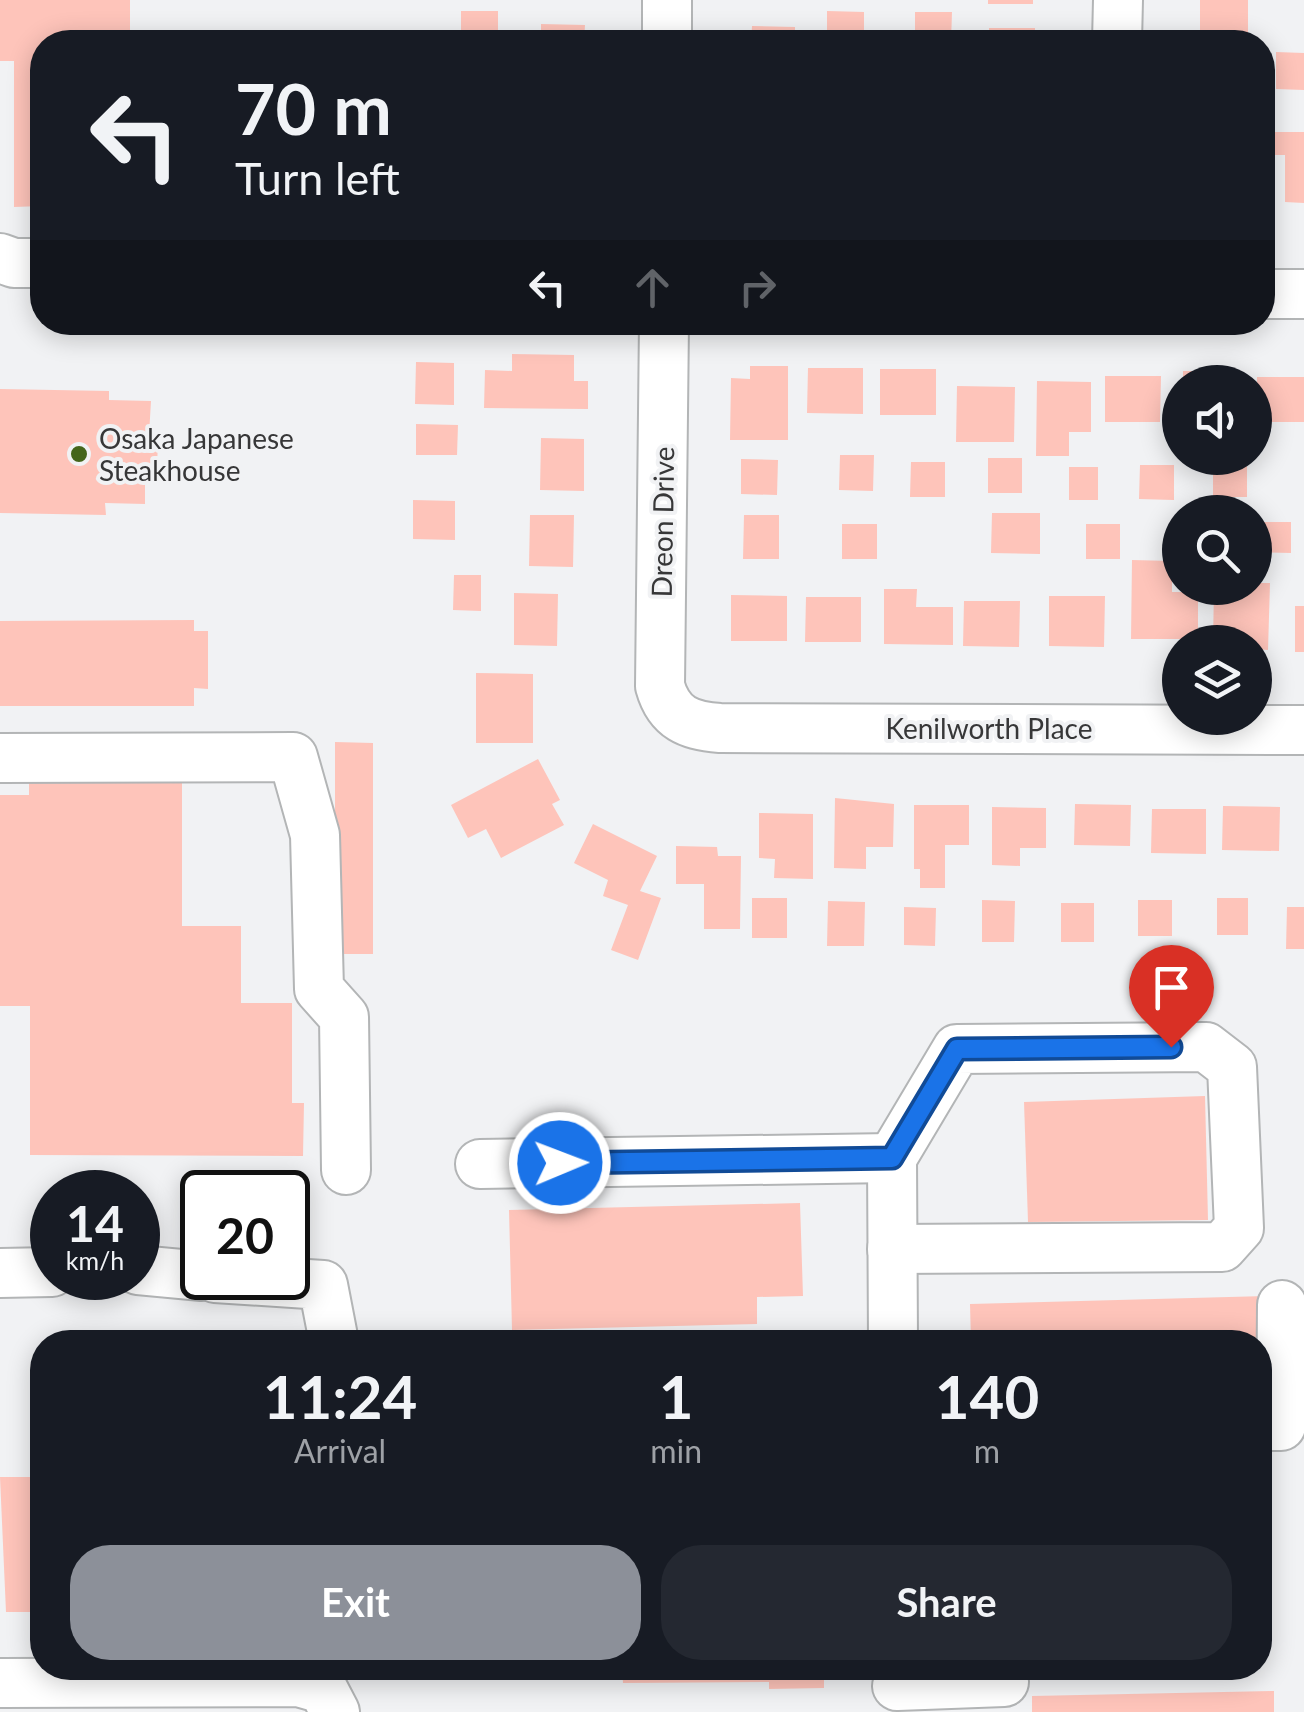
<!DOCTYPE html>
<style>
:root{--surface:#171b24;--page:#242831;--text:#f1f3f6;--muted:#9ea1a6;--accent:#8c9099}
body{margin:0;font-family:Lato,sans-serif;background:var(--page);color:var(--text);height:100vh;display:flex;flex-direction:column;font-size:38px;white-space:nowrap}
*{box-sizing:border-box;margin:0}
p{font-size:32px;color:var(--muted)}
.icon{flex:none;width:55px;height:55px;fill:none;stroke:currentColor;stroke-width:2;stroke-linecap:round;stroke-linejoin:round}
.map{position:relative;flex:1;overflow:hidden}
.sheet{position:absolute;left:30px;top:1330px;width:1242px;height:350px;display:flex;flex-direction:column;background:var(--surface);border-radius:40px;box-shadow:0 5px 25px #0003}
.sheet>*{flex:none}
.guide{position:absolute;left:30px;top:30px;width:1245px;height:305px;border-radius:40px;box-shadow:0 5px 25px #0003;background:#171b24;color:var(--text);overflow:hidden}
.fabs{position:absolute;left:1162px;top:365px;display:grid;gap:20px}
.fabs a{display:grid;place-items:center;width:110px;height:110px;border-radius:50%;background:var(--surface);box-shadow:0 5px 25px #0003;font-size:50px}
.speed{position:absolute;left:30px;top:1170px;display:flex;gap:20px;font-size:50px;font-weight:700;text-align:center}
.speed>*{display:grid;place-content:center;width:130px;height:130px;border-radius:50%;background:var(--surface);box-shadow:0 5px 25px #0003;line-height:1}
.speed small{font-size:25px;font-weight:400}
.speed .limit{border:5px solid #111;border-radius:15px;background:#fff;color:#111}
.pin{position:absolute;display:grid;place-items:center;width:85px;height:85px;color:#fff;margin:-102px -42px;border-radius:50% 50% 50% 0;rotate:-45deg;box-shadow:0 0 10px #0007}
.pin .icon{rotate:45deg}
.me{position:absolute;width:110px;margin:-55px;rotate:89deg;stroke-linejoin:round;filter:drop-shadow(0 0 8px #0008)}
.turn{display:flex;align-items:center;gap:35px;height:210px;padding:0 40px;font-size:45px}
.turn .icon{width:130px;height:130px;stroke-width:2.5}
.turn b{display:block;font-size:70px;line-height:85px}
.lanes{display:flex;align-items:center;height:95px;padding:0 40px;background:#0003;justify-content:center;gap:50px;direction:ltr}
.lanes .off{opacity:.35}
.eta{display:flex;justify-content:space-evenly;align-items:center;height:170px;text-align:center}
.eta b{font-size:60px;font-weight:700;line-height:70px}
.primary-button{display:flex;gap:20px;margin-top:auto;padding:20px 40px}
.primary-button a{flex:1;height:115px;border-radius:40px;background:var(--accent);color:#fff;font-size:40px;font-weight:700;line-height:115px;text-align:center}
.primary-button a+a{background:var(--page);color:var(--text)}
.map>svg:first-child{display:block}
.building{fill:#fec4ba}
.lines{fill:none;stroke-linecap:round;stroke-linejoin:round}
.minor-casing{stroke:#b3b5b6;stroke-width:52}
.minor{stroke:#fff;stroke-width:48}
.route-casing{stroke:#114b97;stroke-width:25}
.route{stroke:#1a73e8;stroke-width:18}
.poi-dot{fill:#44651b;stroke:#f1f2f4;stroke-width:4}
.labels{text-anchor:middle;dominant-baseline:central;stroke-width:8;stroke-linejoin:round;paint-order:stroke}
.poi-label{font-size:28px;fill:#373738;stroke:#f1f2f4;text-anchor:start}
.street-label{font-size:28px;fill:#373738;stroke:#f1f2f4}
</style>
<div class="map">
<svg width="1304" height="1712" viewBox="0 0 1304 1712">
<rect width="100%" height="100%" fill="#f1f2f4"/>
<g class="building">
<path d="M0 0H130V42H42V206L14 207V61H0Z"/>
<rect x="988" y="0" width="45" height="4"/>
<rect x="1200" y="0" width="48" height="38"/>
<rect x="461" y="11" width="37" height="31"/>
<path d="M827 11 864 12V42H827Z"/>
<path d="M915 12H952L951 42H915Z"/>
<path d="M541 24 585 25 584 42H541Z"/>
<path d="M752 26 795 27V42H751Z"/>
<rect x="989" y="28" width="46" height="14"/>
<path d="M1276 52 1304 53V90L1276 89Z"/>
<path d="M1269 132H1304V203L1285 202V155H1269Z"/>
<path d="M512 354 574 355V381H588V409L484 408 485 370 512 371Z"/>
<path d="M416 362 454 363V405L415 404Z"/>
<path d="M750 366H788V440H730L731 378 750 379Z"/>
<path d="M808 368H863V414L807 413Z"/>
<rect x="880" y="369" width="56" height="46"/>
<rect x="1183" y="371" width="32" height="11"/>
<path d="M1105 376H1161L1160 422H1105Z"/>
<path d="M1257 377H1304V422H1256Z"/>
<path d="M1037 381 1091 382V432H1069V456H1036Z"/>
<path d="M957 386 1015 387 1014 442H956Z"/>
<path d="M0 389 109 391V400L151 401 149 435 158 436 157 472H145V504L105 503 106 515 0 513Z"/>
<path d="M416 424 458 425 457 455H416Z"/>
<path d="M541 438 584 439V491L540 490Z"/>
<path d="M840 455H874L873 491 839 490Z"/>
<rect x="988" y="458" width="34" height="35"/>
<path d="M741 459 778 460 777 495 741 494Z"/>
<path d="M911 462H945V497H910Z"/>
<rect x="1213" y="462" width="34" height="35"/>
<path d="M1140 465H1174V500L1139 499Z"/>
<rect x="1069" y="467" width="29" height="33"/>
<path d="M413 500 455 501V540L413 539Z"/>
<path d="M992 513H1040V554L991 553Z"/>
<path d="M530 515H574L573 567 529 566Z"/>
<path d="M744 515H779V559H743Z"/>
<path d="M1255 522H1291V553L1255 552Z"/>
<rect x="842" y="524" width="35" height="35"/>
<rect x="1086" y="524" width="34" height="35"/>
<path d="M1132 560 1172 561V592H1198V639H1131Z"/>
<path d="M454 575H481V611L453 610Z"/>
<path d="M1255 583H1270L1268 650 1255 649V642H1213L1214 588H1255Z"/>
<path d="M884 589H917L916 607H953V645L884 644Z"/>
<path d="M514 593 558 594 557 646 514 645Z"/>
<path d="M731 595 787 596V641H731Z"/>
<path d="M1049 596H1105L1104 647 1049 646Z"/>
<path d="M806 597H861V642H805Z"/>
<path d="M964 601H1020L1019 647 963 646Z"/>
<rect x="1295" y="606" width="9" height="46"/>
<path d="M194 620V631H208V689L194 688V706H0V621Z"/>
<path d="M476 673 533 674V743H476Z"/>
<path d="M335 742 373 743V954H335Z"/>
<path d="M538 759 560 800 552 804 564 825 501 858 486 829 468 838 451 805Z"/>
<path d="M29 773 182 774V926H241V1003H292V1103H304L303 1156 30 1155V1006H0V795H29Z"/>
<path d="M835 798 894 804 893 847H866V869L834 868Z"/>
<path d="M1075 804 1131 805 1130 846 1074 845Z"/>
<path d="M914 805H969V845H945V888H920V869H914Z"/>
<path d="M1223 806 1280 807 1279 851 1222 850Z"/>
<path d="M992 807 1046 808V848H1020V866L992 865Z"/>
<path d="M1152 809H1206V854L1151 853Z"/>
<path d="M759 813 813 814V879L774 878 775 859 759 858Z"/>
<path d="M593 824 657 856 640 891 661 898 638 960 611 950 628 905 603 896 608 880 574 863Z"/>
<path d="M676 846 717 847 718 856H741L740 929H704V884H676Z"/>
<rect x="752" y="898" width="35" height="40"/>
<rect x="1217" y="898" width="31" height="37"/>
<path d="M982 900 1015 901 1014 942H982Z"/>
<rect x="1138" y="900" width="34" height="36"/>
<path d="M828 901 865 902 864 946H827Z"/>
<rect x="1061" y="903" width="33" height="39"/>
<path d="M904 907 936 908 935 946 904 945Z"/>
<path d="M1287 907H1304V949H1286Z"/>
<path d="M1205 1096 1208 1220 1028 1222 1024 1102Z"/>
<path d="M800 1203 803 1296 757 1297V1324L512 1330 509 1210Z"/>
<path d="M1266 1296 1260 1342H971L970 1304Z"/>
<path d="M0 1477H42V1612H6Z"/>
<path d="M622 1668H824V1688L769 1689V1682L623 1683Z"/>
<path d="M1274 1691V1712H1032V1696Z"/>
</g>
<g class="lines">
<defs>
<g id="minor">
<path d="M667 42V0"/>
<path d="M1117 42 1118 0"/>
<path d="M0 258 14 263H42"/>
<path d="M1262 294H1304"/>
<path d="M664 322 660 686C669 718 689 726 720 728L1304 730"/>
<path d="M0 758 293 757 315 835 319 989 344 1017 346 1170"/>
<path d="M892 1158 957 1049 1206 1047 1232 1067 1239 1228 1222 1247 892 1249"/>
<path d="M892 1158 893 1342"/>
<path d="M480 1164 892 1158"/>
<path d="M138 1270 202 1276"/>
<path d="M0 1273 52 1272"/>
<path d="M215 1278 323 1285 334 1342"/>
<path d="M1260 1426H1281L1282 1305"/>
<path d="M0 1683 298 1682 323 1689 335 1712"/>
<path d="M897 1686 1004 1682"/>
</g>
</defs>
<use href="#minor" class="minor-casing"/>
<use href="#minor" class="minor"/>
</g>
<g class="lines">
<defs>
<path id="route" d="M560 1163 892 1158 957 1049 1171 1047"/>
</defs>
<use href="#route" class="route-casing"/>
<use href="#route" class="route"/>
</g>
<circle class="poi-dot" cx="79" cy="454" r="10"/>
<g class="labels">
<g class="poi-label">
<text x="99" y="438">Osaka Japanese<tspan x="99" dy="32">Steakhouse</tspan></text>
</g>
<g class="street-label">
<text transform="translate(662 522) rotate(-89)">Dreon Drive</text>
<text x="989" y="728">Kenilworth Place</text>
</g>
</g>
</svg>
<div class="fabs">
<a><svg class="icon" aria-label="sound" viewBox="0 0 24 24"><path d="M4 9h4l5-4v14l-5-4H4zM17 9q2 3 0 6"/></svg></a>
<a><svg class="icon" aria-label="search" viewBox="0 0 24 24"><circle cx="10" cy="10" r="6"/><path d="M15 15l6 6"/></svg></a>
<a><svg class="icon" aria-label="layers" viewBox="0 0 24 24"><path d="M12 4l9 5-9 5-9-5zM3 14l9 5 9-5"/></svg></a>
</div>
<div class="speed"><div>14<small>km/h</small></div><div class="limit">20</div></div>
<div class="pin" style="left:1171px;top:1047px;background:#d93025"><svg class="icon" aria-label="arrive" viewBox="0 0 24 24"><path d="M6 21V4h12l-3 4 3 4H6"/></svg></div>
<svg class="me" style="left:560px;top:1163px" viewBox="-20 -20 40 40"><circle r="17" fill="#1a73e8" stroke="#fff" stroke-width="3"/><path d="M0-11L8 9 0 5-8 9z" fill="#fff"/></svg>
<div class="guide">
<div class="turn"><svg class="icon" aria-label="left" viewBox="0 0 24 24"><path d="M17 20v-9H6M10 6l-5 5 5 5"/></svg><div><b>70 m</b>Turn left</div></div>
<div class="lanes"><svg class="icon" aria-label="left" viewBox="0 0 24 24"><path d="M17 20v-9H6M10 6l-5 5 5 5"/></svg><svg class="icon off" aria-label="ahead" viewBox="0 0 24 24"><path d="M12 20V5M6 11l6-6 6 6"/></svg><svg class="icon off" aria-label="right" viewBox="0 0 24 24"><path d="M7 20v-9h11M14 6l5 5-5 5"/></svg></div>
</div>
<section class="sheet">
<div class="eta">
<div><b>11:24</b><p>Arrival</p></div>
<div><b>1</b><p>min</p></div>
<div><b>140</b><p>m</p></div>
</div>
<div class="primary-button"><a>Exit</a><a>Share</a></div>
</section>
</div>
